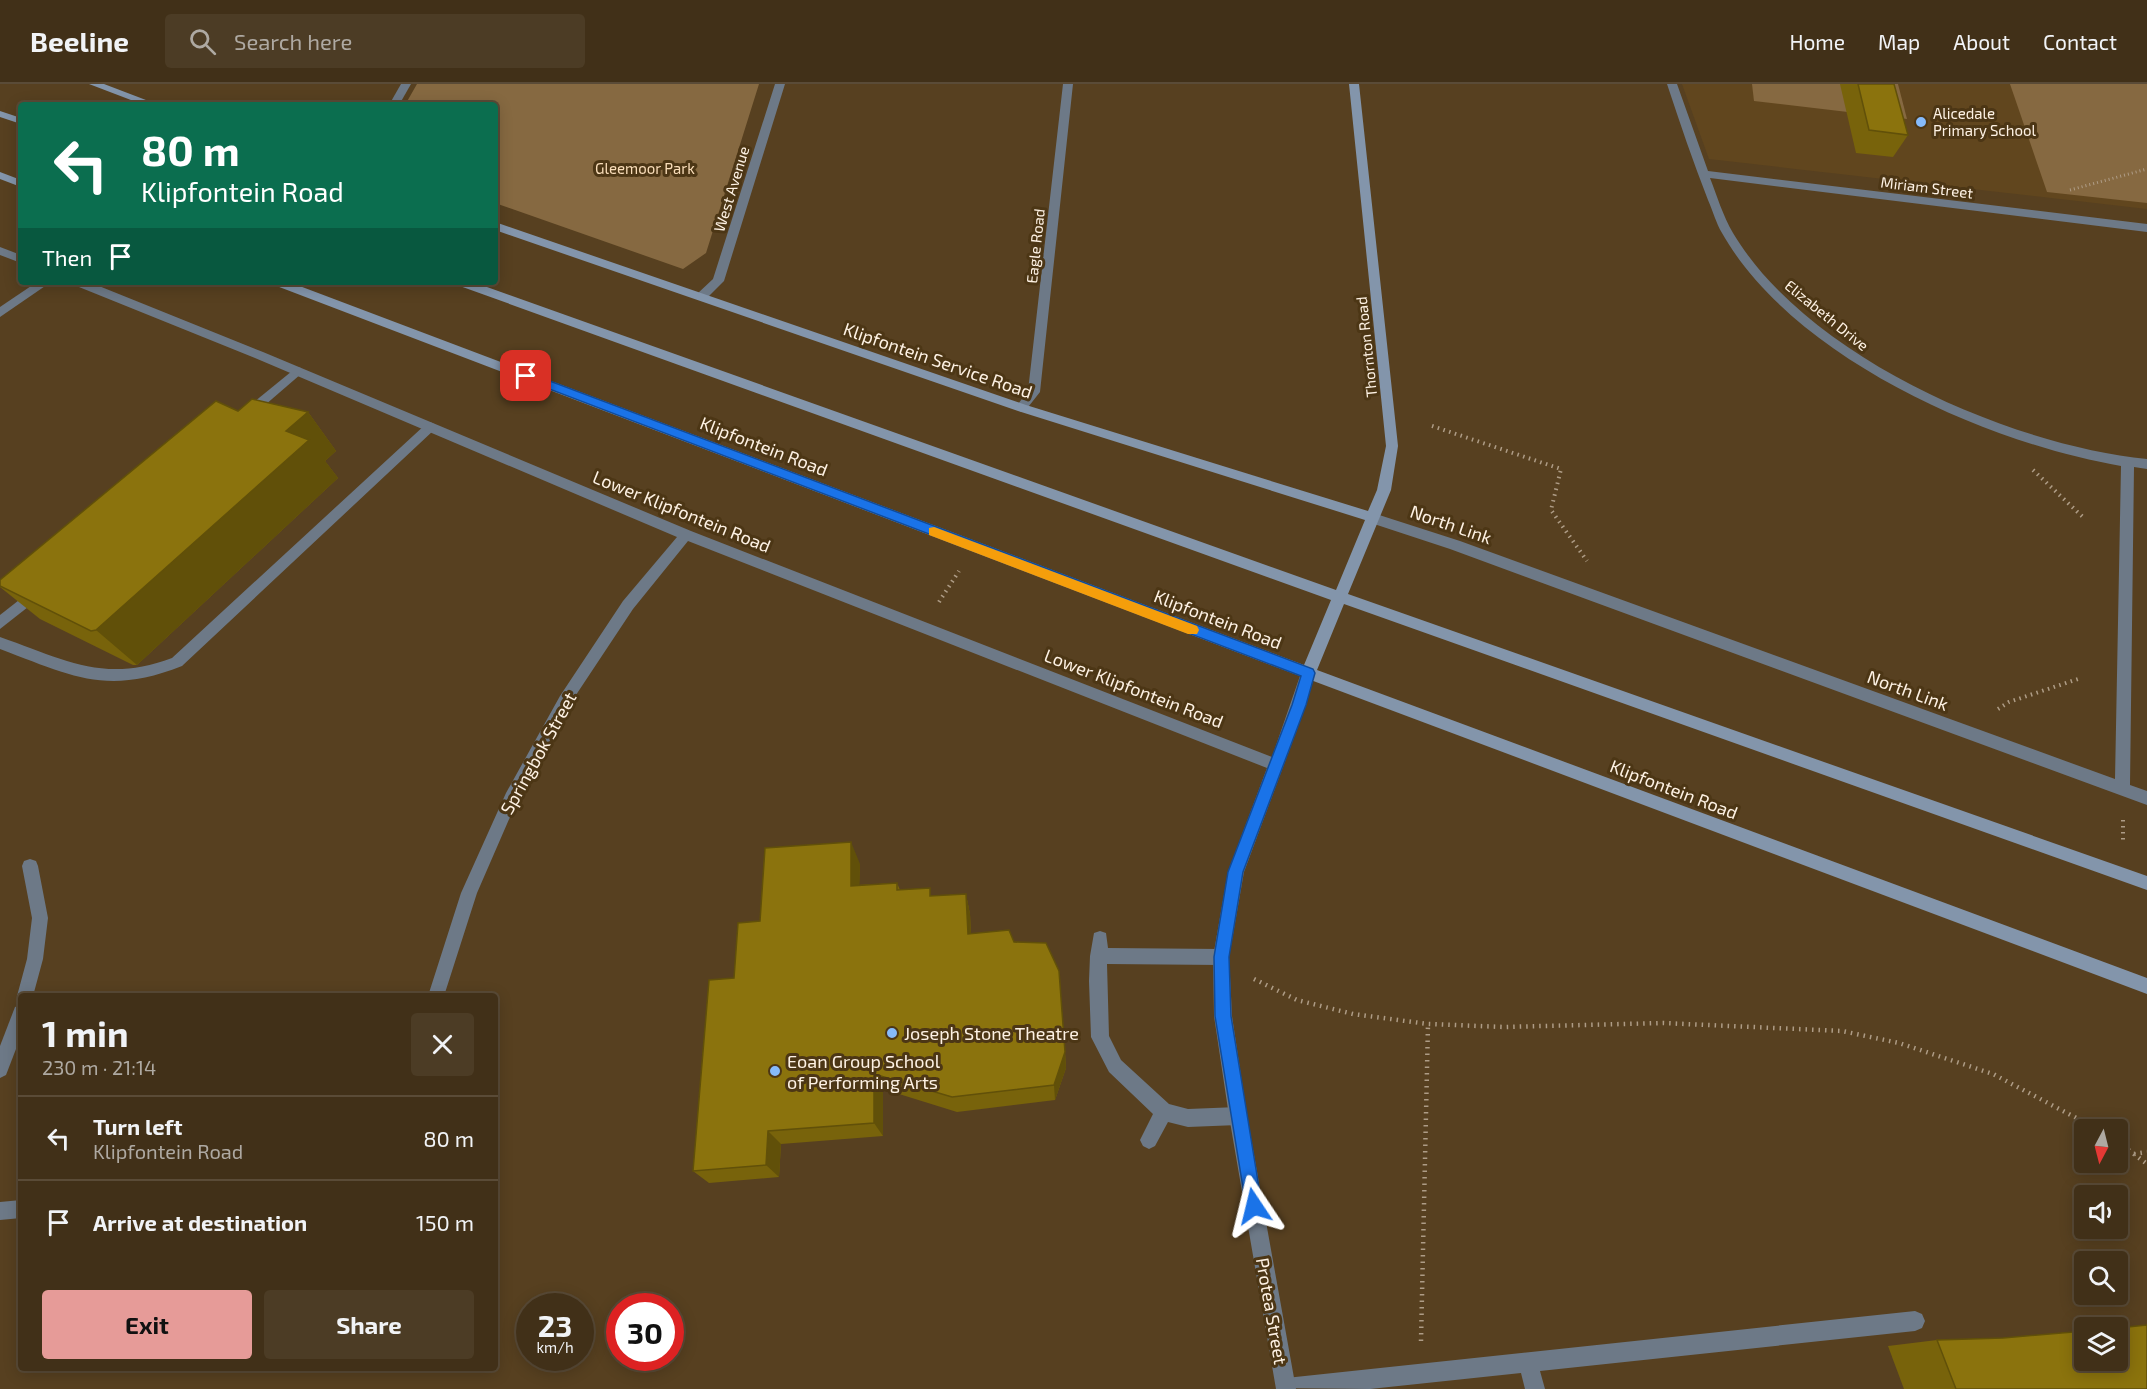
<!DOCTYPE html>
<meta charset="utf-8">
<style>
:root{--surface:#413018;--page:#4c3c25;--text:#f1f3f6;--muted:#aea9a2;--line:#5a4b37;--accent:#e69b98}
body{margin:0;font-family:"Exo 2",sans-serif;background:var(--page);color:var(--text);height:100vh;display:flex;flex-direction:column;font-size:22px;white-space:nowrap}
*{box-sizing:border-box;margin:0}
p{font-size:20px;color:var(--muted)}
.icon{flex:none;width:33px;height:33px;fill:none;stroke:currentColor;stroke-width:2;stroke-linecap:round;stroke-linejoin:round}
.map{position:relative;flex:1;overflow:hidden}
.panel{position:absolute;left:18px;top:909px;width:480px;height:378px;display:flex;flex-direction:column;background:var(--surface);border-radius:6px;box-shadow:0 3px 15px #0003,0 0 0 2px var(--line)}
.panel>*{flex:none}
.guide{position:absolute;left:18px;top:18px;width:480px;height:183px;border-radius:6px;box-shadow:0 3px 15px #0003,0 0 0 2px var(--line);background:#0b6e4f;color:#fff;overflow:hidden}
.needle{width:39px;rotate:187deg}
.buttons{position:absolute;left:2074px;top:1035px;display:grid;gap:12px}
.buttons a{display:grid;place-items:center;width:54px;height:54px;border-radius:6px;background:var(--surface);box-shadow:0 3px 15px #0003,0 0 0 2px var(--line);font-size:30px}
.speed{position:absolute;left:516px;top:1209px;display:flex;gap:12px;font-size:30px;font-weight:700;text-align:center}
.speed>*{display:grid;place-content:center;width:78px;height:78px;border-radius:50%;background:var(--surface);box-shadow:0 3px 15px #0003,0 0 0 2px var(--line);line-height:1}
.speed small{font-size:15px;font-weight:400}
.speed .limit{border:9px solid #d22;background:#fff;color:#111}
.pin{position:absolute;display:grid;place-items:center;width:51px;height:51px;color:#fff;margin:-26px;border-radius:12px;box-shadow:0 3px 9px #0006}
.me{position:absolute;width:66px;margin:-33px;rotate:350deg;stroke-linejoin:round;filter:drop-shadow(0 0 4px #0008)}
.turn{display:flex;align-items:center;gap:21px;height:126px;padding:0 24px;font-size:27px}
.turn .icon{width:78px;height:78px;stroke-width:2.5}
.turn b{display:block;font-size:42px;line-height:51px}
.then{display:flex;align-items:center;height:57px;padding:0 24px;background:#0003;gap:12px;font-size:22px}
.round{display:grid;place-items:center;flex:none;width:63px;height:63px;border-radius:6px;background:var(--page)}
.head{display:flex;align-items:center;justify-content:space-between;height:102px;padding:0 24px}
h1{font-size:36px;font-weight:700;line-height:45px}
.cta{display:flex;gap:12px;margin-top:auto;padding:12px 24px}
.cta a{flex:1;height:69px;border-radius:6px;background:var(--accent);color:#111;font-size:24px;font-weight:700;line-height:69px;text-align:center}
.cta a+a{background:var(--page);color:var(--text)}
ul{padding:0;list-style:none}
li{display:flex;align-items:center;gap:18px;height:84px;padding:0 24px;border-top:2px solid var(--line)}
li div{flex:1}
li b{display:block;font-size:22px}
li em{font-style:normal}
header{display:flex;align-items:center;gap:36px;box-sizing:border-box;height:84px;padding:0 30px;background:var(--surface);border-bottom:2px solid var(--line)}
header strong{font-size:28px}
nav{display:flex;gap:33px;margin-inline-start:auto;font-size:21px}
.search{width:420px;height:54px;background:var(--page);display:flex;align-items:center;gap:15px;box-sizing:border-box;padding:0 21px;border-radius:6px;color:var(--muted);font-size:22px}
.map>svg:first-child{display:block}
.built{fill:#61461e}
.green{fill:#866941}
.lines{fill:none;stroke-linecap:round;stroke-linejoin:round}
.path-far2{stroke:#ae9c86;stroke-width:3;stroke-dasharray:1 3;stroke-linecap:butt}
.path-far1{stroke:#ae9c86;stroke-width:4;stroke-dasharray:1.5 4.5;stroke-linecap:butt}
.path{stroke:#ae9c86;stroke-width:4.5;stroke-dasharray:1.5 5;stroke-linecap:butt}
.lane{fill:#6d7987;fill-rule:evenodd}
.street{fill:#6d7987;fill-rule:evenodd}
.secondary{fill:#8395ab;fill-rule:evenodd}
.wall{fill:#78630b}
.shaded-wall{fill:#615009}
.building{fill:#8b730d;stroke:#615009;stroke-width:1.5}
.route{fill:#1a73e8;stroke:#114b97;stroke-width:1.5}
.slow{fill:#f59e0b}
.poi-dot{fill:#86bbfb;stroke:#4c3615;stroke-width:2}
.labels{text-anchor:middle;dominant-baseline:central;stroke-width:6;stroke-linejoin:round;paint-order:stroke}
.far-poi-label{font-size:15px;fill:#fef2e4;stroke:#4c3615;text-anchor:start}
.far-park-label{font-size:15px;fill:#fadeba;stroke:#4c3615}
.far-street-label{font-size:15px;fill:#fef2e4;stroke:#4c3615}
.street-label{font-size:18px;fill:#fef2e4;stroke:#4c3615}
.poi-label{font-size:18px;fill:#fef2e4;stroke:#4c3615;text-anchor:start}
</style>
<header>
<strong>Beeline</strong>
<div class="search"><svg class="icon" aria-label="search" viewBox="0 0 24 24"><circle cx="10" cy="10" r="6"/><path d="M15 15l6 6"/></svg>Search here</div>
<nav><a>Home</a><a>Map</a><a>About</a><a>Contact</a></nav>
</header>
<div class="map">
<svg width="2147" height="1305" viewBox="0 0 2147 1305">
<rect width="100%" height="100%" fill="#574020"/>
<path class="built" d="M1682 0H2147V125L1709 75Z"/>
<g class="green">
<path d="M417 0H759L706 169 683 185 495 119V21H405Z"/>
<path d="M1752 0H1898L1907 35 1754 17Z"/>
<path d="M2010 0H2147V119L2047 108Z"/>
</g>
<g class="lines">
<path class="path-far2" d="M2070 106 2147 85"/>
<g class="path-far1">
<path d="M1432 342 1561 385 1551 426 1587 477"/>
<path d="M2033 386 2085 435"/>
<path d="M939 518 959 487"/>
<path d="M1998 625 2009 618 2078 595"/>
<path d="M2123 736V756"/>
</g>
<g class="path">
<path d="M1254 895 1297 916 1353 930 1428 940 1504 943 1663 939 1842 947 1899 959 1993 990 2099 1046"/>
<path d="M2118 1058 2147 1080"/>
<path d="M2134 1070 2147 1068"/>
<path d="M1421 1257 1428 940"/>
</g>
<g class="lane">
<path d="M297 283 301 284V290L251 333H243L241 330 243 327Z"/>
<path d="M430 338 434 340 436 343 434 346 182 582C106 612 72 592 0 565V553C64 575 103 600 172 574L426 340Z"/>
<path d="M37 502 42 504 44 508 42 512 0 545V531Z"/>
<path d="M30 775 36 777 38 782 48 834 43 875 33 912H21V919L17 912 27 875 32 834 22 782 24 777Z"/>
<path d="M1100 847 1106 849 1108 864 1221 865 1227 867 1229 873 1227 879 1221 881 1107 880 1109 952 1121 976 1169 1020 1188 1025 1238 1023 1244 1026 1247 1032 1244 1038 1238 1041 1188 1043 1168 1038 1155 1062 1149 1065 1143 1062 1140 1056 1153 1030 1109 988 1091 953 1089 897 1090 872 1094 849Z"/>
<path d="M21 921V952L6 991 0 994V962L15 923Z"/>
<path d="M1915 1227 1922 1230 1925 1237 1922 1244 1915 1247 1540 1287 1545 1305H1525L1521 1289 1370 1305 1276 1304 1279 1297 1286 1294Z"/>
</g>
<g class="street">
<path d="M401 0H411L399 21H389Z"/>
<path d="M775 0H785L724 197 705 216H697V210L713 195Z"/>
<path d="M1063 0H1073L1040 308 1025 327 1021 328 1015 324 1028 307Z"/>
<path d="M1667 0H1677L1708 87 2147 140V148L1710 94C1717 112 1723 132 1733 149 1807 273 2009 361 2147 375V385L2134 383 2130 701 2147 707V721L1450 465 1368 438 1366 434 1373 429 1460 457 2115 695 2121 382C1986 359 1792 273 1722 149 1716 139 1713 127 1708 116 1693 78 1680 39 1667 0Z"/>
<path d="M0 163 21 171V179L0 171Z"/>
<path d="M37 198H51L0 233V223Z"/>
<path d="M72 198H89L263 268 691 447 1272 673 1301 589 1303 585H1313L1315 589 1306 621 1244 788 1229 873 1232 932 1247 1032 1296 1305H1276L1229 1032 1214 932 1213 873 1228 788 1267 684 688 457 633 525 570 620 517 717 477 809 444 912H428L461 809 506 709 560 612 623 517 677 453 255 274 74 201Z"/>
<path d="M21 1116V1134L0 1136V1118Z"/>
</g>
<g class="secondary">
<path d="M89 0H104L159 21H144Z"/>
<path d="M1349 0H1359L1398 362 1391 406 1348 510 2147 792V806L1344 520 1317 586 2147 894V910L1239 569 274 201 272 198H289L1304 581 1331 516 457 201 455 198H473L1336 506 1365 436 1018 327 495 146V138L1026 321 1368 427 1377 406 1386 362Z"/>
<path d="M0 27 21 34V40L0 33Z"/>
<path d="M0 88 21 96V103L0 95Z"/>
</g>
</g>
<g class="wall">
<path d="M1840 0H1894L1908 51 1893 73 1856 69Z"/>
<path d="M238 327 308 328 336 367 325 377 338 394 137 581H133L40 535 0 503V496Z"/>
<path d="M860 780 859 801 897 799 900 806 932 812 966 810 970 830 971 850 1065 968 1066 984 1055 1016 957 1028 883 1005V1052L781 1060 779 1093 709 1099 693 1087 734 894 760 837Z"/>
<path d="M2003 1254 2147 1305H1904L1888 1262 1937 1256Z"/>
</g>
<g class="shaded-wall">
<path d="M308 328 336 367 325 377 338 394 137 581 96 546 286 347Z"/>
<path d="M851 758 860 780 859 823 851 802Z"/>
<path d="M966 810 970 830 972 869 968 850Z"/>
<path d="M1065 968 1066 984 1055 1016 1054 1001Z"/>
<path d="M874 990 883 1005V1052L874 1039Z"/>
<path d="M768 1047 781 1060 779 1093 766 1081Z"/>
</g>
<g class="building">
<path d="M1858 0H1894L1908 51 1869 46Z"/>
<path d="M252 315 308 328 286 347 309 356 96 546 91 547 0 502V496L216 317 238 327Z"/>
<path d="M851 758V802L897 799V806L930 804V812L966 810 968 850 1009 846 1014 858 1046 859 1059 887 1065 968 1054 1001 952 1013 874 990V1039L768 1047 766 1081 693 1087 709 896 734 894 738 839 760 837 765 764Z"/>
<path d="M2147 1241V1305H1956L1937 1256 2003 1254 2085 1247V1276H2118V1244Z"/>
</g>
<path class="route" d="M526 288 1313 585 1315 589 1306 621 1243 788 1229 873 1231 932 1262 1122 1260 1128 1254 1131 1248 1128 1246 1122 1215 932 1214 873 1228 788 1292 621 1301 592 523 295 521 292Z"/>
<path class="slow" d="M934 443 1197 542 1199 546 1197 550H1188L929 451V444Z"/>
<g class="poi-dot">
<circle cx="1921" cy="38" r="6"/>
<circle cx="892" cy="949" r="6"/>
<circle cx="775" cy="987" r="6"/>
</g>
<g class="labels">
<g class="far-poi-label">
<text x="1933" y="29">Alicedale<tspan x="1933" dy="17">Primary School</tspan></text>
</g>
<g class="far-park-label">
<text x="645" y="84">Gleemoor Park</text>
</g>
<g class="far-street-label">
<text transform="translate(1927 103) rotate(7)">Miriam Street</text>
<text transform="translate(731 105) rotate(-73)">West Avenue</text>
<text transform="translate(1035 162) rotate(-84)">Eagle Road</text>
<text transform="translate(1827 231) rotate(39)">Elizabeth Drive</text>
<text transform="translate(1366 263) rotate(-96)">Thornton Road</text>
</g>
<g class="street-label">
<text transform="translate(938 276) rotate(19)">Klipfontein Service Road</text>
<text transform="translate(764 362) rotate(21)">Klipfontein Road</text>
<text transform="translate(682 427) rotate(22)">Lower Klipfontein Road</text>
<text transform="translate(1451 440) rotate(19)">North Link</text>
<text transform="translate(1218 535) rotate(21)">Klipfontein Road</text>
<text transform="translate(1134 604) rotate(21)">Lower Klipfontein Road</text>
<text transform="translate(1908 606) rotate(20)">North Link</text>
<text transform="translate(538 669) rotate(-61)">Springbok Street</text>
<text transform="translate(1674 705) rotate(21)">Klipfontein Road</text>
<text transform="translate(1272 1227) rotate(80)">Protea Street</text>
</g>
<g class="poi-label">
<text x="904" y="949">Joseph Stone Theatre</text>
<text x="787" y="977">Eoan Group School<tspan x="787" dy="21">of Performing Arts</tspan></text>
</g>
</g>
</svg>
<div class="buttons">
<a><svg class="needle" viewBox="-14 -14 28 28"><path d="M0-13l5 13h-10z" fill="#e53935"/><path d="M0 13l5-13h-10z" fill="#aea9a2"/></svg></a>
<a><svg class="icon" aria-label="sound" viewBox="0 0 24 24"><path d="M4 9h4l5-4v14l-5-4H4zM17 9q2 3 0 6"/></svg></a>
<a><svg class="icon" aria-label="search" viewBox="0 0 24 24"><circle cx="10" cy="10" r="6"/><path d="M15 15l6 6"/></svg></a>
<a><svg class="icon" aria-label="layers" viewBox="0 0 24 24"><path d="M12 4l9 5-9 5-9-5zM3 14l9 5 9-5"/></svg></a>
</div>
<div class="speed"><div>23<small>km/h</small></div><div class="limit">30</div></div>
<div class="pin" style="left:526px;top:292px;background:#d93025"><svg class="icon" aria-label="arrive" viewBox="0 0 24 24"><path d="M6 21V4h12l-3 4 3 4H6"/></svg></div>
<svg class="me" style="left:1254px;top:1122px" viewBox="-20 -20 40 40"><path d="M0-17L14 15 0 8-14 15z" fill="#1a73e8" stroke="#fff" stroke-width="4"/></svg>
<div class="guide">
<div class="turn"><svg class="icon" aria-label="left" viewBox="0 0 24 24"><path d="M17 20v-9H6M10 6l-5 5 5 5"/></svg><div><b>80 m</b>Klipfontein Road</div></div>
<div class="then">Then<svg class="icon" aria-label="arrive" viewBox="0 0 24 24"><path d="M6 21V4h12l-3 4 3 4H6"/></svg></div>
</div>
<section class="panel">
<div class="head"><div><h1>1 min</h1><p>230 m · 21:14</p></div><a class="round"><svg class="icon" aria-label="close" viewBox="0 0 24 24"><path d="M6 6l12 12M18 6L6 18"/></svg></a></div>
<ul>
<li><svg class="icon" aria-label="left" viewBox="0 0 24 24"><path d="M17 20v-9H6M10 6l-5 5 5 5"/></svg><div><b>Turn left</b><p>Klipfontein Road</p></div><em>80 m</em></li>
<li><svg class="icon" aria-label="arrive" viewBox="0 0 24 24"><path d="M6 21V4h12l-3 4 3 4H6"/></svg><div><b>Arrive at destination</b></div><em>150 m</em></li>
</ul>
<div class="cta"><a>Exit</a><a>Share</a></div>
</section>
</div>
